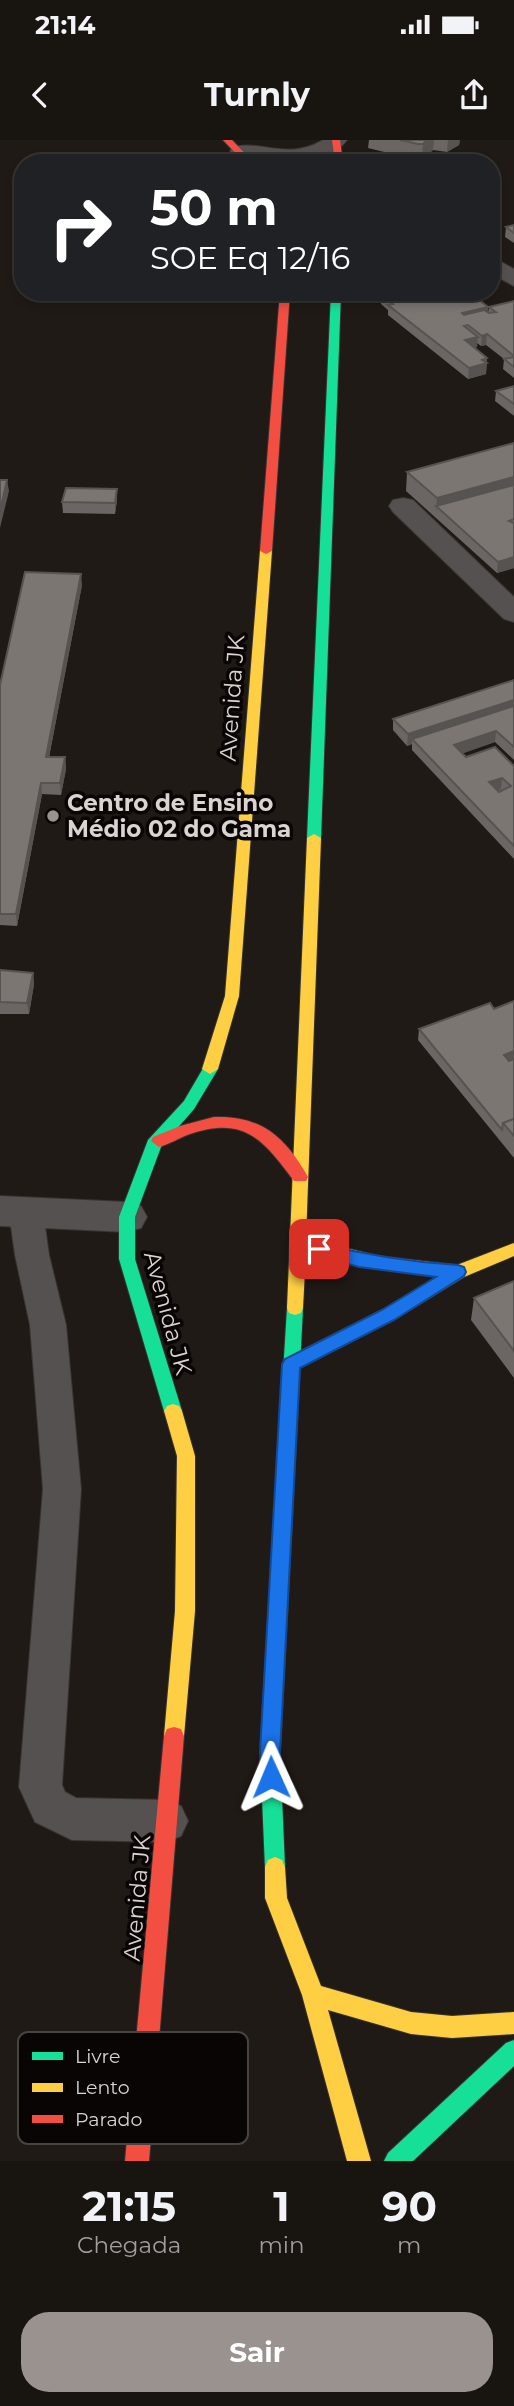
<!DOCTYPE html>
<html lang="pt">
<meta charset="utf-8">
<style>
:root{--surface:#181410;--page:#211d19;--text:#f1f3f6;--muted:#9f9e9f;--line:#363330;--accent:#9a928e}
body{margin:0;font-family:Montserrat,sans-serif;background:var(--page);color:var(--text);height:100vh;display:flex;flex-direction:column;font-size:26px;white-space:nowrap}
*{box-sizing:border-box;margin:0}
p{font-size:23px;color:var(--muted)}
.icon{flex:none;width:38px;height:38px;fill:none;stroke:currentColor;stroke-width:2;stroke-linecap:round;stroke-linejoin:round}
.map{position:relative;height:2021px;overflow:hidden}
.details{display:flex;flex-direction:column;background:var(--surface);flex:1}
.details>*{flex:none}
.hud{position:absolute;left:14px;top:14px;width:486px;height:147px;border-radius:28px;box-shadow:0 4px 10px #0003,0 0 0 2px var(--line);background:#202124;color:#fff;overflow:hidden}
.pin{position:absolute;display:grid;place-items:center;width:60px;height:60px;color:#fff;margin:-30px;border-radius:14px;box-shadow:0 4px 10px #0006}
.me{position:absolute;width:77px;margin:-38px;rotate:359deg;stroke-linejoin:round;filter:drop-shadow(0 0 5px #0008)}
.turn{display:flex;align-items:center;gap:24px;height:147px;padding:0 21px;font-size:32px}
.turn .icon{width:91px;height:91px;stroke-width:2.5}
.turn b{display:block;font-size:49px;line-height:60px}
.eta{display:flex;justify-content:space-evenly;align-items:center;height:119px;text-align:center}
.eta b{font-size:42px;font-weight:700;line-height:49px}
.button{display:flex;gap:14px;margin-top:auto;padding:14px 21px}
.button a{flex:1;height:80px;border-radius:28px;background:var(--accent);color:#fff;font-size:28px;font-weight:700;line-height:80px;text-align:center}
.status{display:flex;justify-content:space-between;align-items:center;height:49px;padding:0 35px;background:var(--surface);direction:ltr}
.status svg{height:19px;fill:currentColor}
header{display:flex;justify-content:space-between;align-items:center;height:91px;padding:0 21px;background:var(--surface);font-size:32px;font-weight:700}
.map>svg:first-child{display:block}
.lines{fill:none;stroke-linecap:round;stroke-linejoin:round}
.lane-casing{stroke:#393431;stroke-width:2}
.street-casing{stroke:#393431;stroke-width:2}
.fast-casing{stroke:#393431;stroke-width:2}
.slow-casing{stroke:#393431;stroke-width:2}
.jam-casing{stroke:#393431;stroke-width:2}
.lane{fill:#545150;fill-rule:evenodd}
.street{fill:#545150;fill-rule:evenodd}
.fast{fill:#16e098;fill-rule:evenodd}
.slow{fill:#ffcf43;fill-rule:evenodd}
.jam{fill:#f24e42;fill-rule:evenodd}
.wall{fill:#6b6563}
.shaded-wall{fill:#575350}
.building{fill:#7c7673;stroke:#575350;stroke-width:2;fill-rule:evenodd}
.route{fill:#1a73e8;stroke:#114b97;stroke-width:2}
.poi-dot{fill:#9a928e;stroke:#090504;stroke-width:2.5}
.labels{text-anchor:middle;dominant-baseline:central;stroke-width:7;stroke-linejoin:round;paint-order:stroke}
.street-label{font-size:23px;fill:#dbd3cf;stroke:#090504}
.poi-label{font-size:23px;font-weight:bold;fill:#dbd3cf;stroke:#090504;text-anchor:start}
.key{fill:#090504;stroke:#484341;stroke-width:2}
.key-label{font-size:19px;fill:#dbd3cf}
</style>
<div class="status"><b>21:14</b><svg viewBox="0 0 49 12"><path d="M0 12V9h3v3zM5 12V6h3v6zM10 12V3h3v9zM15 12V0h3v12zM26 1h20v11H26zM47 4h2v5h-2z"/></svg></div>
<header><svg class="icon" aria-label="back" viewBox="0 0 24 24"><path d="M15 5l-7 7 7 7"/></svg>Turnly<svg class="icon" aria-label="share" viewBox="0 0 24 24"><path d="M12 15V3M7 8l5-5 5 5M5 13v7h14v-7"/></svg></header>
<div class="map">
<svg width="514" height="2021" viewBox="0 0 514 2021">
<rect width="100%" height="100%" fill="#201a16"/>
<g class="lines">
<defs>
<path id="lane" d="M26 1059 38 1063 43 1072 49 1115 66 1185 81 1349 62 1645 65 1652 76 1658 166 1660 181 1666 188 1681 181 1696 166 1702 72 1700 35 1682 19 1647 43 1349 30 1185 15 1115 9 1072 14 1063Z"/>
<g id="street">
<path d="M323 0H347C326 29 271 22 240 17L233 15 230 11 233 7C263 0 287 21 323 0Z"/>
<path d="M492 117 514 129V146L492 134Z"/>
<path d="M403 358 413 360 514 457V482L504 479 393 372 389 366 393 360Z"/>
<path d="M0 1056 127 1062 141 1066 147 1077 141 1088 127 1092 0 1086Z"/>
</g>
<g id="fast">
<path d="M331 152H341L321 698 314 702 307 698Z"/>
<path d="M210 924 218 929 194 969 161 1007 135 1077V1119L182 1271 179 1276 173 1278 167 1276 164 1271 119 1119V1077L148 1000 184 961 205 925Z"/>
<path d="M295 1161 301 1163 303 1168 280 1612 285 1727 282 1734 275 1737 268 1734 265 1727 260 1612 287 1168 289 1163Z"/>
<path d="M514 1900V1926L413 2021H384L388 2013 506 1903Z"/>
</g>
<g id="slow">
<path d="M266 408 272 411 239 856 218 929 210 934 202 929 225 856 260 411Z"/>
<path d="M314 694 321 698 306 1098 378 1116 457 1125 514 1103V1116L464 1137 394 1180 291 1231 285 1229 282 1224 285 1219 382 1170 438 1136 378 1128 306 1111 303 1168 301 1173 295 1175 289 1173 287 1168 307 698Z"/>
<path d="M173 1264 179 1266 182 1271 195 1316V1471L184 1596 181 1603 174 1605 167 1603 164 1596 175 1471 177 1316 164 1271 167 1266Z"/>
<path d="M275 1717 282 1720 285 1727 287 1758 321 1846 411 1872 452 1876 514 1872V1894L452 1898 411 1894 328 1870 371 2021H347L302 1855 265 1758V1727L268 1720Z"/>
</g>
<g id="jam">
<path d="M223 0H232L254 23H245Z"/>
<path d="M332 0H340L343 23H335Z"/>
<path d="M280 152H290L272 411 266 414 260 411Z"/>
<path d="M214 977C261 975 286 998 308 1037L306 1041H294C264 1001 245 975 190 994 179 998 170 1004 159 1007L151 1001 153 997 180 986Z"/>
<path d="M174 1587 181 1589 184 1596 149 2021H125L164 1596 167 1589Z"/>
</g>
</defs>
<use href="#lane" class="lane-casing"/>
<use href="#street" class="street-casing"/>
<use href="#fast" class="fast-casing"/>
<use href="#slow" class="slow-casing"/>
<use href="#jam" class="jam-casing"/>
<use href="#lane" class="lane"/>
<use href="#street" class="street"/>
<use href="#fast" class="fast"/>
<use href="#slow" class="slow"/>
<use href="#jam" class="jam"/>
</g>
<g class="wall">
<path d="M369 0H460L459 5 447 12 433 10 422 20H417L368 8Z"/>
<path d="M514 85V103L505 97 506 87Z"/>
<path d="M381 154 472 155 488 167 487 172 488 173 489 167 514 161V238L503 229 504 219 486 205 481 206 477 203V207L475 208 487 218 486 234 468 239 388 175V170L381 164Z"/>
<path d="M514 246V276L495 261 496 251Z"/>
<path d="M514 303V428L497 433 406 351 407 332Z"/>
<path d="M117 349V360L115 374 63 373 62 362Z"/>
<path d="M82 445 49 617H65L66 629 61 655 42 654 17 786 0 785V545Z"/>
<path d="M514 540V620L495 602 462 613 466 617 514 626V719L412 610V604L407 606 393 590V579Z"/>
<path d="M0 830 33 833 34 844 29 874H0Z"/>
<path d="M514 861V1018L418 900 419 889 494 869Z"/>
<path d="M514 1141V1238L471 1180 474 1158Z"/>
</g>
<g class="shaded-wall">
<path d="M427 0H434L433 10 422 20 423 4Z"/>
<path d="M448 0H460L459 5 447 12Z"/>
<path d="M492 140H494L493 150H492Z"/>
<path d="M462 152H483L461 158Z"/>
<path d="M488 167 487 178 461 184 462 173Z"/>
<path d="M487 194 486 205 481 206 482 196Z"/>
<path d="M478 197 477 207 464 210 465 200Z"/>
<path d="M487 218 486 234 468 239 469 228 482 220Z"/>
<path d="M514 337V354L436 366V377L437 358Z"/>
<path d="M7 340 9 351 0 388V371Z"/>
<path d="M117 349V360L115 374V363Z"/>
<path d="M514 417V428L497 433 498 422Z"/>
<path d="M81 434 82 445 47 628 46 617Z"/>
<path d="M514 560V571L412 599V604L407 606 408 594Z"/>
<path d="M496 591 495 602 453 617 454 605Z"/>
<path d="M65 617 66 629 61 655 60 643Z"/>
<path d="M502 638 501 649 487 654 489 642Z"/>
<path d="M41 643 42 654 17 786 16 774Z"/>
<path d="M33 833 34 844 29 874 27 863Z"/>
<path d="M514 911V922L503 927 504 915Z"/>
</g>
<g class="building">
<path d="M400 0H427L423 4H418Z"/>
<path d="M514 85V93L506 87Z"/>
<path d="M386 152H469L488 167 462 173 464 175 484 170 489 173 496 172 489 167 514 161V216L487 194 482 196 468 185 464 186 478 197 465 200 487 218 482 220 487 223 469 228 388 165 393 164 381 154Z"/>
<path d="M514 217V227L504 219Z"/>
<path d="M514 246V264L496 251Z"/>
<path d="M514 303V337L437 358 407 332Z"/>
<path d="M0 340H7L0 371Z"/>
<path d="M514 345V379L509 381 514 383V417L498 422 436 366Z"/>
<path d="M66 348 117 349 115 363 62 362Z"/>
<path d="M25 432 81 434 46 617H65L60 643H41L16 774H0V545Z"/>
<path d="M514 540V560L408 594 393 579Z"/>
<path d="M514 566V607L496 591 454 605 466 617 495 607 514 626V706L412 599ZM502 638 511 646 499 652 489 642Z"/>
<path d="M0 830 33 833 27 863 0 862Z"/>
<path d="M514 861V911L504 915 509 921 514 919V979L503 983 502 990 419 889 490 863 494 869Z"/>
<path d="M514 979V996L503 983Z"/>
<path d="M514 1141V1211L474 1158Z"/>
</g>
<path class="route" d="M319 1103C365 1115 410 1122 458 1125L464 1127 466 1132 464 1136 394 1180 300 1228 280 1612 281 1637 278 1644 271 1647 264 1644 261 1637 260 1612 282 1224 285 1219 382 1170 436 1137 359 1127 313 1114 311 1109 313 1104Z"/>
<circle class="poi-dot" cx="53" cy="676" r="7"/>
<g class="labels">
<g class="street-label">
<text transform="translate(232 558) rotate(-86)">Avenida JK</text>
<text transform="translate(168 1173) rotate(75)">Avenida JK</text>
<text transform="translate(137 1758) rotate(-85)">Avenida JK</text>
</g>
<g class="poi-label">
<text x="67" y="663">Centro de Ensino<tspan x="67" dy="26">Médio 02 do Gama</tspan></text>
</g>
</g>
<rect x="18" y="1892" width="230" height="112" rx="10" class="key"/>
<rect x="32" y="1912" width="31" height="8" fill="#16e098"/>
<rect x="32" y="1943" width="31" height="9" fill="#ffcf43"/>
<rect x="32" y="1975" width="31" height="8" fill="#f24e42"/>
<g class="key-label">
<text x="75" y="1923">Livre</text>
<text x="75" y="1954">Lento</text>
<text x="75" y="1986">Parado</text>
</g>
</svg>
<div class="pin" style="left:319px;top:1109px;background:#d93025"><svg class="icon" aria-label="arrive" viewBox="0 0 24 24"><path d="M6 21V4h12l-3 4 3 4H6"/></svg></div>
<svg class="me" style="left:271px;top:1637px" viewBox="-20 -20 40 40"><path d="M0-17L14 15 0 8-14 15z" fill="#1a73e8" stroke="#fff" stroke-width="4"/></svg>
<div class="hud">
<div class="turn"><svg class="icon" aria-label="right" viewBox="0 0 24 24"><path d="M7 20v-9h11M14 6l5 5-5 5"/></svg><div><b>50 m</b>SOE Eq 12/16</div></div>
</div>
</div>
<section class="details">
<div class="eta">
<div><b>21:15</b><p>Chegada</p></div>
<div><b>1</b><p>min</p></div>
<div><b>90</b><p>m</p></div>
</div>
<div class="button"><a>Sair</a></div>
</section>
